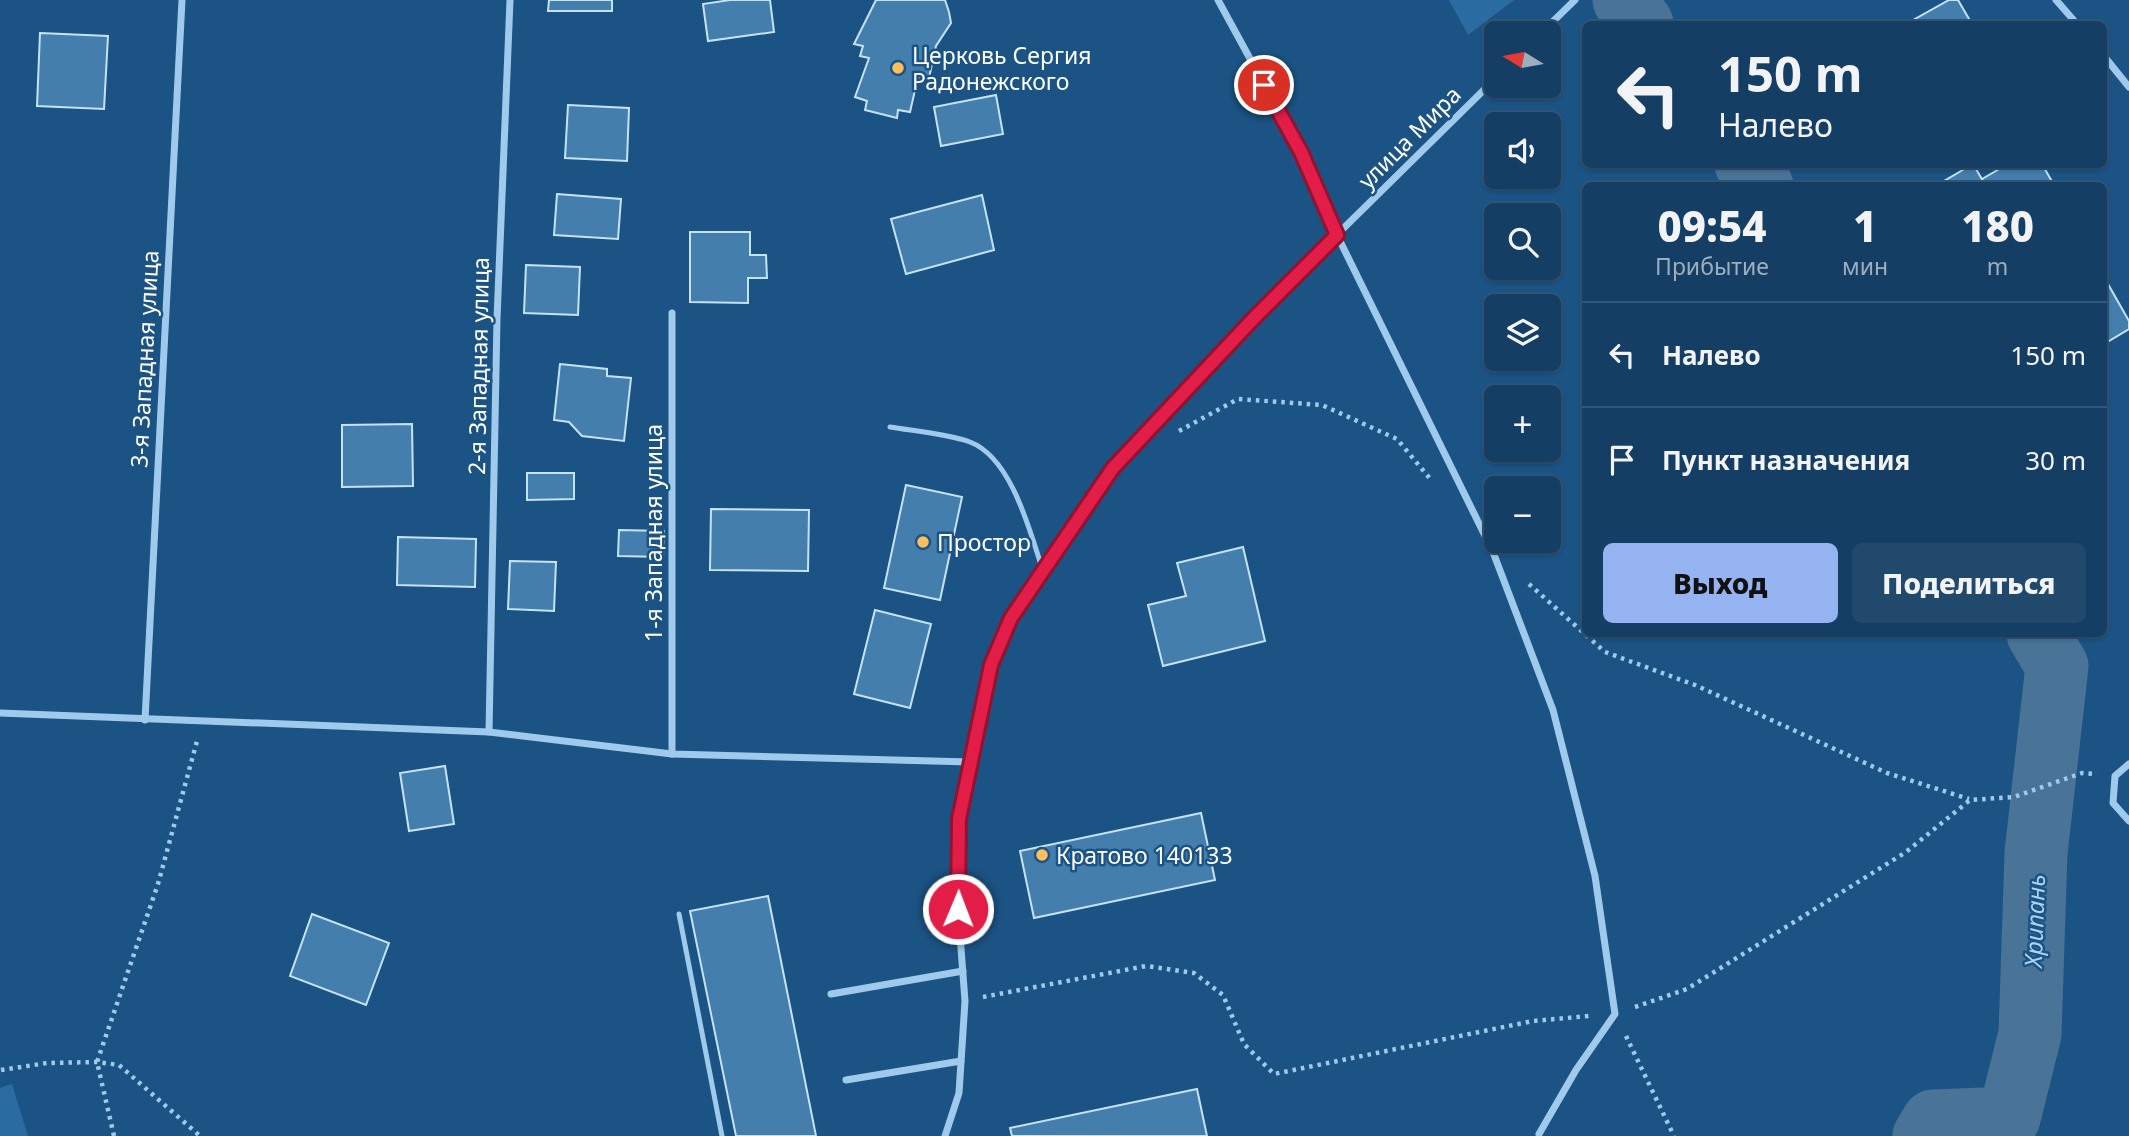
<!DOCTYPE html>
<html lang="ru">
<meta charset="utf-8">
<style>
:root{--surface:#143e63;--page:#21496c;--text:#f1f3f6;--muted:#9daebe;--line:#335778;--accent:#95b2f1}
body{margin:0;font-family:"Noto Sans",sans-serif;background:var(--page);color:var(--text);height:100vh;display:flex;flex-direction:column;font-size:26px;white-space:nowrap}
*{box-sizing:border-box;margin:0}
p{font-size:23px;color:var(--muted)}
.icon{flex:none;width:38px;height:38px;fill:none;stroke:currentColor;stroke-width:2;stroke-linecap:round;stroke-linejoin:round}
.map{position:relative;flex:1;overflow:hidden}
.sheet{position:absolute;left:1582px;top:182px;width:525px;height:455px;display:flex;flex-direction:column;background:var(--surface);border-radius:10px;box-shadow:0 2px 5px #0004,0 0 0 2px var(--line)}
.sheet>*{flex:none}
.guide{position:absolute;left:1582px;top:21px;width:525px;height:147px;border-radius:10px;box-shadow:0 2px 5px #0004,0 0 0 2px var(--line);background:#143e63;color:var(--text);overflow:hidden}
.needle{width:46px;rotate:281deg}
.buttons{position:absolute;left:1484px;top:21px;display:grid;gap:14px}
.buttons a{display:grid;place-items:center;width:77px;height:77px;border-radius:10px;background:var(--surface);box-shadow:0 2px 5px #0004,0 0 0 2px var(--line);font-size:35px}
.pin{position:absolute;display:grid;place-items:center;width:60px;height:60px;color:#fff;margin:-30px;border:4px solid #fff;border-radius:50%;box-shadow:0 2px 7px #0007}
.me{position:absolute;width:77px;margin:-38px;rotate:1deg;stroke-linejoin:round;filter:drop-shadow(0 0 5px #0008)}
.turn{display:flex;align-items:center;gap:24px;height:147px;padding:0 21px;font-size:32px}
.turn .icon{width:91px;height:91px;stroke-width:2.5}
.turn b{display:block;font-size:49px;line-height:60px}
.eta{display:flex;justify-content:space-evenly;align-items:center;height:119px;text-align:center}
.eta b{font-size:42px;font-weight:800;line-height:49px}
.primary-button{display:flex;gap:14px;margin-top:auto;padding:14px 21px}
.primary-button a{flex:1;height:80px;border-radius:10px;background:var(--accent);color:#111;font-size:28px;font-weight:800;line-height:80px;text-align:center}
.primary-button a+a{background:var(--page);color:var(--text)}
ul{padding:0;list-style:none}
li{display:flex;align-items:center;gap:21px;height:105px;padding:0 21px;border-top:2px solid var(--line)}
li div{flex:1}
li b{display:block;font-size:26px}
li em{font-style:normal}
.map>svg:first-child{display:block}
.green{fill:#2a6ca1}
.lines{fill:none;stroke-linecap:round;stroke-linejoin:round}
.river{stroke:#497397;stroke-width:63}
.building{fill:#437ead;stroke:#c5e2f8;stroke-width:2}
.path{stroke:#a0caeb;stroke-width:4.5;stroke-dasharray:3.5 5;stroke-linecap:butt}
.service{stroke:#a0caeb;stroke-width:5}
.minor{stroke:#a0caeb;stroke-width:7}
.route-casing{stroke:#92132f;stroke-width:18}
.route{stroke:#e11d48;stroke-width:12}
.poi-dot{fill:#fdbe5c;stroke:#1b5384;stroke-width:2.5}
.labels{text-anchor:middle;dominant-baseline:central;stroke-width:5;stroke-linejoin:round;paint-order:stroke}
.poi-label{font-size:23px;fill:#fff;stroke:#1b5384;text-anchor:start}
.street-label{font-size:23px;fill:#fff;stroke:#1b5384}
.water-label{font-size:24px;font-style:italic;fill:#abd3f3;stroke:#1b5384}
</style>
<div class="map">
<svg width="2129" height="1136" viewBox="0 0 2129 1136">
<rect width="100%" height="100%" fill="#1b5384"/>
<g class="green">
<path d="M1449 0H1514L1468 35Z"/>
<path d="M12 1084 28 1136H0V1088Z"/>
</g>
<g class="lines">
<g class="river">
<path d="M1624 0 1642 24"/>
<path d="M1746 164 1762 186"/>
<path d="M1924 1136 1933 1121 2009 1118 2030 1034 2036 853 2057 666 2038 634"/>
</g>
</g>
<g class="building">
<path d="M549 0H612V11H548Z"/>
<path d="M730 0H770L774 32 708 41 703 4Z"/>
<path d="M876 0H945L949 12 951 23 936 46 929 78 918 77 910 112 898 110 897 118 865 110 867 101 855 97 869 58 860 56 863 46 854 44Z"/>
<path d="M1949 0H1958L1972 24H1906Z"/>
<path d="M40 33 108 36 104 109 37 106Z"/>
<path d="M996 95 1003 134 941 146 934 107Z"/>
<path d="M568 105 629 108 627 161 565 158Z"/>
<path d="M1973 164 1986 186H1940L1939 184Z"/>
<path d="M2008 164H2042L2054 185 1986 186 1982 179Z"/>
<path d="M557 194 621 199 618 239 554 235Z"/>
<path d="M982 195 994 250 906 274 891 219Z"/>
<path d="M690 232H750V255H766L767 278H748V303L690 302Z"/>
<path d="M526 265 580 267 578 315 524 313Z"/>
<path d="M2108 284 2129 321V329L2104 344V286Z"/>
<path d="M560 364 607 369V376L631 378 624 441 582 436 569 422 554 420Z"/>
<path d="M412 424 413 486 342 487V425Z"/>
<path d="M527 473H574V499L527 500Z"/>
<path d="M906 485 962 497 940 600 884 588Z"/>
<path d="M711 509 809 510 808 571 710 570Z"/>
<path d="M619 530 664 531 663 557 618 556Z"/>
<path d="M398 537 476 539 475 587 397 585Z"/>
<path d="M1243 547 1265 641 1163 666 1148 605 1186 596 1177 563Z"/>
<path d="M510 561 556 562 554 611 508 609Z"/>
<path d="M875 610 931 624 910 708 854 694Z"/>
<path d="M445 766 454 824 409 831 400 773Z"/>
<path d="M1201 813 1215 880 1034 918 1020 851Z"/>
<path d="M768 896 816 1136H736L690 911Z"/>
<path d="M312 914 389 943 366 1005 290 976Z"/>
<path d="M1197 1089 1207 1136H1012L1010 1128Z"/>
</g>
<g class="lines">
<g class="path">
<path d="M1179 431 1238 399 1322 405 1397 439 1432 481"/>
<path d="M1529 584 1605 652 1695 685 1887 773 1969 799"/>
<path d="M983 997 1146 966 1194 973 1223 995 1244 1044 1274 1074 1533 1021 1589 1016"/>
<path d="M1635 1007 1687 989 1906 852 1970 800 2014 797 2082 773 2097 774"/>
<path d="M1626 1036 1674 1136"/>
<path d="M1 1070 47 1063 97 1062 119 1065 200 1136"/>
<path d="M114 1136 97 1062 158 884 197 741"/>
</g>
<g class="service">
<path d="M890 427C914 431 948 434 970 442 1012 458 1030 532 1043 571"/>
<path d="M679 914 722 1136"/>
</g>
<g class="minor">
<path d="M1218 0 1301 152 1337 235 1493 552 1553 710 1595 876 1615 1014 1576 1070 1539 1134"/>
<path d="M2056 0 2077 24"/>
<path d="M1541 33 1575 0"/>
<path d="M2104 56 2129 87"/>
<path d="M672 313V754"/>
<path d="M0 713 489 732 672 754 970 762"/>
<path d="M145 720 182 0"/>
<path d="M489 732 497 319 510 0"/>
<path d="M2129 764 2115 776 2113 803 2129 821"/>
<path d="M831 994 963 971"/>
<path d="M846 1080 961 1061"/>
<path d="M945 1136 959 1093 965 1001 958 909 959 819 991 665 1011 618 1113 468 1291 280 1496 78"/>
</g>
</g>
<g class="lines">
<defs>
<path id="route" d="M958 909 959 819 991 665 1011 618 1113 468 1255 317 1337 235 1301 152 1264 85"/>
</defs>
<use href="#route" class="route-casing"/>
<use href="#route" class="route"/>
</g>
<g class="poi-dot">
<circle cx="898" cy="68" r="7"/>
<circle cx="923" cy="542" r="7"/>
<circle cx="1042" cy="855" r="7"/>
</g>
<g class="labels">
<g class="poi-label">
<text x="912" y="55">Церковь Сергия<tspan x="912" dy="26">Радонежского</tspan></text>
<text x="937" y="542">Простор</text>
<text x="1056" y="855">Кратово 140133</text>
</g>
<g class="street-label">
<text transform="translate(1409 137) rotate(-45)">улица Мира</text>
<text transform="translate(144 359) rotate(-87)">3-я Западная улица</text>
<text transform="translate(478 366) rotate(-89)">2-я Западная улица</text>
<text transform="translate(653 533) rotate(-90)">1-я Западная улица</text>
</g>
<g class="water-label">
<text transform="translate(2034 921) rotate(-88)">Хрипань</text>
</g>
</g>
</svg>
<div class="buttons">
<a><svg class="needle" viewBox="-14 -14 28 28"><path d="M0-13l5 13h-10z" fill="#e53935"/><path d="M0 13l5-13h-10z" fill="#9daebe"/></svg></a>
<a><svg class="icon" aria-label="sound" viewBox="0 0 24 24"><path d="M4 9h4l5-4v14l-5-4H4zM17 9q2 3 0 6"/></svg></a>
<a><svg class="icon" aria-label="search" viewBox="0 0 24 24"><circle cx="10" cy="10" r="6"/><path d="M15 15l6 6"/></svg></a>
<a><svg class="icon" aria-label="layers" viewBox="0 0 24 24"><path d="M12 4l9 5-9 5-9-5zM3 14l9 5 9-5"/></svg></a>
<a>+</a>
<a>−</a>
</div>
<div class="pin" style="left:1264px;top:85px;background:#d93025"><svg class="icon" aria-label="arrive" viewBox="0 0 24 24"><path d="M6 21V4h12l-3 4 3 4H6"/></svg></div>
<svg class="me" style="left:958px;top:909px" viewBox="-20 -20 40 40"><circle r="17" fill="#e11d48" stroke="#fff" stroke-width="3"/><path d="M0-11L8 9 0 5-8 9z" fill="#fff"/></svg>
<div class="guide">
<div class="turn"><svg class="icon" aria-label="left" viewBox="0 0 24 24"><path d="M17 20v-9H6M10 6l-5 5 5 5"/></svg><div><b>150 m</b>Налево</div></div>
</div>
<section class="sheet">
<div class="eta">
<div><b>09:54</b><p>Прибытие</p></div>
<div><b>1</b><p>мин</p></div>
<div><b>180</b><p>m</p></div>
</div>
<ul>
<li><svg class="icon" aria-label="left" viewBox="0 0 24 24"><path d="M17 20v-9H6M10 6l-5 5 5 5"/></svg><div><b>Налево</b></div><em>150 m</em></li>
<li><svg class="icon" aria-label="arrive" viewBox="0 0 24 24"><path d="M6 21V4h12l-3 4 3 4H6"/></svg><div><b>Пункт назначения</b></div><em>30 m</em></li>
</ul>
<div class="primary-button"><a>Выход</a><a>Поделиться</a></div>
</section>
</div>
